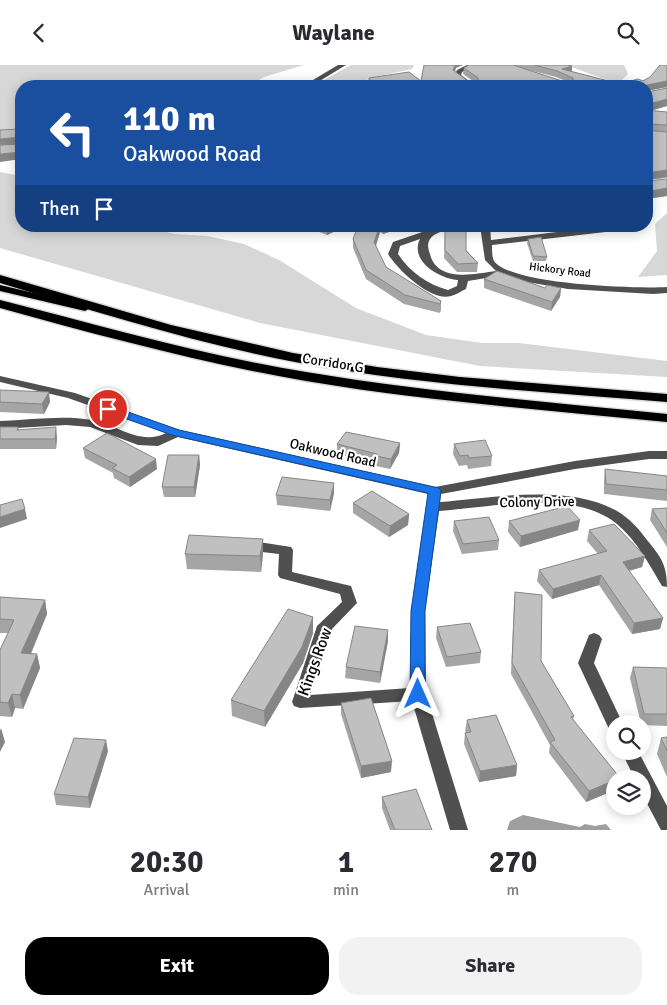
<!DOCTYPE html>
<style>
:root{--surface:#fff;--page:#f2f2f3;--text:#2b2b33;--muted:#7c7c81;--accent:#000}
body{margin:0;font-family:Signika,sans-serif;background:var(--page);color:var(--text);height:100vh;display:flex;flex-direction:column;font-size:19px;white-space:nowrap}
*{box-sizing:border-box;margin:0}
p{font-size:16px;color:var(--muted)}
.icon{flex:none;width:28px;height:28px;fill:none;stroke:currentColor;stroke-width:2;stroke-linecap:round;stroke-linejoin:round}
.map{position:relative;height:765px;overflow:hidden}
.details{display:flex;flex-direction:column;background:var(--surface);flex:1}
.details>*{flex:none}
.guide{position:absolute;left:15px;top:15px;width:638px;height:152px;border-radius:20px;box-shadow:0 2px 12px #0003;background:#1a4fa0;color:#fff;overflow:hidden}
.controls{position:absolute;left:606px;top:650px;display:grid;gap:10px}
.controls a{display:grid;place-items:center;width:45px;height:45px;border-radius:50%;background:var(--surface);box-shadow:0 2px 12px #0003;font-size:25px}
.pin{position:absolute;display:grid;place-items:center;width:42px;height:42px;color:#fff;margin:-21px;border:2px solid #fff;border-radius:50%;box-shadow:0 1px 5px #0007}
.me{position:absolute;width:55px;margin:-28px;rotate:0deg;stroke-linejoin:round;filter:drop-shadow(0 0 4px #0008)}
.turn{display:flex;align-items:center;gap:18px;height:105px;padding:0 25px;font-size:22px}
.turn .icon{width:65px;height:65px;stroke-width:2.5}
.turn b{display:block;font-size:35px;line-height:42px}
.then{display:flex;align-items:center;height:48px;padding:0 25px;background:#0003;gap:10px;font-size:19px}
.eta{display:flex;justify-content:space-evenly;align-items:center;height:85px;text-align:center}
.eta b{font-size:30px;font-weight:700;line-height:35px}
.primary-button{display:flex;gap:10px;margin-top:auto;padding:10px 25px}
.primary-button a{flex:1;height:58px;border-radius:20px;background:var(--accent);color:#fff;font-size:20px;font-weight:700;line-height:58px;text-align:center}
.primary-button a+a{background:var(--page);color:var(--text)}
header{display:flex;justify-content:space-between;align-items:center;height:65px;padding:0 25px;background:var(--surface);font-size:22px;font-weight:700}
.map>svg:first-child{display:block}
.green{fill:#d7d7d7}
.water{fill:#9e9e9e}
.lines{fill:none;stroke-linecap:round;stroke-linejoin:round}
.major-casing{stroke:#dbdbdb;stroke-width:3}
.highway-casing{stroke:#dbdbdb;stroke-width:3}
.minor{fill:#505050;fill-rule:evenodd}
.major{fill:#000;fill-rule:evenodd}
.highway{fill:#000;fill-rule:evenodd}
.wall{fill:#a5a5a5;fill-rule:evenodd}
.shaded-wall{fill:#868686}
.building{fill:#c0c0c0;stroke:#868686}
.route{fill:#1a73e8;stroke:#114b97}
.labels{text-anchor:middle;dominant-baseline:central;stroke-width:4.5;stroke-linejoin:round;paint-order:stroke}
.far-street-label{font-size:11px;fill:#000;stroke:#fff}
.street-label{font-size:14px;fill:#000;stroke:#fff}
.near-street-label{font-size:16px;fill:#000;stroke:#fff}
</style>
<header><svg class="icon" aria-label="back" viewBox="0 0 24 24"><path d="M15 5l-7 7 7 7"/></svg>Waylane<svg class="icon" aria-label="search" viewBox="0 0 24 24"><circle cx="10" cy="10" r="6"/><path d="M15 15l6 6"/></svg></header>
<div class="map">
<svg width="667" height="765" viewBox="0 0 667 765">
<rect width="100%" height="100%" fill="#fff"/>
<g class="green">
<path d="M0 0H304L264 12 248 21H21V64L0 66Z"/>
<path d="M351 0H414L412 4 370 13 357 21 315 20Z"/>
<path d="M566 0H624L628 9 622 15 615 18Z"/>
<path d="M0 107 21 111V161H140L175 169 207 171 244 179 279 195 356 243 426 270 482 278H519L667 296V312L480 301 260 258 0 183Z"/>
<path d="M667 148V210L638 212 657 186 655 159Z"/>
</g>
<path class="water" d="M523 750 580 762 585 759 595 761 606 759 611 765H507L510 756Z"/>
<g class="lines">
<defs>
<path id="major" d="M0 220 89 241 90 243 85 246 0 226Z"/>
<g id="highway">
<path d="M0 210 171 260 293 288 377 302 460 312 667 329V337C543 327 418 320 295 297 195 278 97 247 0 218Z"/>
<path d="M0 235C102 261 202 290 306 307 425 327 546 337 667 349V357C546 345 425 336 306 316 202 298 101 271 0 243Z"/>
</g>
</defs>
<use href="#major" class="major-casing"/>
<use href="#highway" class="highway-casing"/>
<g class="minor">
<path d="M338 0H346L318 17 316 21H310L313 15Z"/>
<path d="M467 0H476L462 7 461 10 476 21H469L454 11 457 5Z"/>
<path d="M440 161H453C447 166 434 167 430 174 427 179 428 184 430 189 437 218 475 209 496 206L485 195 480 161H490L491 175 606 161H627L623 165 492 180C492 185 492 192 494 196 511 220 637 224 667 222V228L653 229 568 224 521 216 504 210 468 216 466 224C461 226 456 230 451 231 431 237 398 205 388 189L393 177ZM420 174C409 196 440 214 458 215L457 221 448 225C427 219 410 207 398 189L400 181Z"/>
<path d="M0 311 75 328 180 365 435 422 575 396 649 386H667V394H649L575 404 441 429 440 437C493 433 568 418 617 446 629 453 639 464 647 475 661 492 667 500 667 522L662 521C649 499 637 476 617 459 575 424 490 442 439 446L425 546 426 629 468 765H450L412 636 300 643 294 641 292 637 317 561 342 537 340 529 280 513 278 510 279 489 246 485 241 483 239 480 241 477 246 475 291 482 293 485 292 507 351 521 357 538 332 564 310 630 410 623 411 546 428 429 178 372 158 381 138 380 90 362 66 360 0 364V356C31 355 62 350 92 355 118 360 140 381 166 368L68 333 0 317Z"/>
<path d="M594 568 599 570 602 574 594 598 623 659H615V666L609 664 578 598 589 570Z"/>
<path d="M621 686H638L667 741V765H661L642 729V714H635Z"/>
</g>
<use href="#major" class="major"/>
<use href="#highway" class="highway"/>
</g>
<g class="wall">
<path d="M469 0H568L572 1V7L620 19 643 16 650 12 667 0V41L650 46 667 47V113L647 115V116L667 114V131L646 134V26L647 27 667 23V22L646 26V21H369V13L421 16 456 3 455 7 468 16H473L463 9 464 3ZM525 4 556 12 566 16H562Z"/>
<path d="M304 161H346L327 170Z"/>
<path d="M358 161H407L383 169 380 167 376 181 386 202 441 236V245L440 248 404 239 366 214 353 183V174Z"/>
<path d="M445 161 478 198 477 207H457L444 193Z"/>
<path d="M528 174 547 192 546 196H533L527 178Z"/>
<path d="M484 214 545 223H561L560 232 551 246 484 223Z"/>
<path d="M0 325 50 337 44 349 0 347Z"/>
<path d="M0 362H18L19 365 57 372 56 384H0Z"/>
<path d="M400 378 399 388 390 404 376 401V399L337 389V379Z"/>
<path d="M454 379 492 391 491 401 468 404 467 400 459 401 453 389Z"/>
<path d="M83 383 157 404 130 422 114 413 113 408 85 393Z"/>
<path d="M199 390 200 400 195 432H164L162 422Z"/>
<path d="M605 404 667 411V436L604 429V415Z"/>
<path d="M334 428 330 446 277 440 276 430Z"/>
<path d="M353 438 409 449 408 460 389 472 353 448Z"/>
<path d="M667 443V482L650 455 652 444Z"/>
<path d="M454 456 499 475 498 485 462 489 453 466Z"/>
<path d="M509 456 578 465 520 482 508 467Z"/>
<path d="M589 465 645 491 642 502 629 506 663 553 660 564 632 569 599 520 552 534 537 516 539 505 598 489 587 476Z"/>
<path d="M263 474V489L261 507 187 504 185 489Z"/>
<path d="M515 527 541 596 574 651 573 655 620 713V714H615V725L586 737 549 688 550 680 511 609 514 538Z"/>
<path d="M0 532 45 535 47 549 31 589H37L40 603 23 644 15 643 12 652 0 651V585L8 568H0Z"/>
<path d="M437 562 481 587 480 598 446 602 436 573Z"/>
<path d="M313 568 303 598 265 662 232 651 231 635Z"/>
<path d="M388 576 380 618 345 613 346 602Z"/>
<path d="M633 602 667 603V661L642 660V659H641L630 613Z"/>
<path d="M341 638 391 707 361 713 341 649Z"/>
<path d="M467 655 517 700 516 711 479 717 464 679 465 668 466 667 465 666Z"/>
<path d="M667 672V712L657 689 661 673Z"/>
<path d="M108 686 90 743 56 740 54 729Z"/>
<path d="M382 732 432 765H390L382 743Z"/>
</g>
<g class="shaded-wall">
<path d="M455 0H463L456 3 452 11 453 5Z"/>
<path d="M572 1V8L562 4Z"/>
<path d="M667 16V22L646 26 647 20Z"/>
<path d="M667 34V41L646 47V40Z"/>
<path d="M20 72 21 79 0 82V74Z"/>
<path d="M21 87V94L0 97V89Z"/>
<path d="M667 105V112L646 115V108Z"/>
<path d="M667 123V131L646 134V127Z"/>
<path d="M328 161H346L327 170V162Z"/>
<path d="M380 161H381L380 167 374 186V177Z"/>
<path d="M383 161H407L383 169Z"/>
<path d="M561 223 560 232 551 246 552 237Z"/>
<path d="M49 327 50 337 44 349 42 339Z"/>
<path d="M56 362 57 372 56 384 55 374Z"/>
<path d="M400 378 399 388 390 404 391 394Z"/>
<path d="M199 390 200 400 195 432 194 422Z"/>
<path d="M156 394 157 404 130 422 129 412Z"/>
<path d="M334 418V428L330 446V435Z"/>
<path d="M25 444 27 454 0 463V452Z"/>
<path d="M409 449 408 460 389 472 390 461Z"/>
<path d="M580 455 578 465 520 482 521 471Z"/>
<path d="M263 474V489L261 507 260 491Z"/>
<path d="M645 491 642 502 621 508 623 497Z"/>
<path d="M601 510 599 520 552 534 553 524Z"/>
<path d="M45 535 47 549 25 602 21 588Z"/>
<path d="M313 552V568L303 598 265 662 264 646Z"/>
<path d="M663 553 660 564 632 569 634 558Z"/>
<path d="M388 565V576L380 618V607Z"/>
<path d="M37 589 40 603 23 644 20 630Z"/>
<path d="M12 629 15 643 12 652 8 638Z"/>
<path d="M1 663 5 677 0 687V666Z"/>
<path d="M106 675 108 686 90 743 88 732Z"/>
<path d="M392 696 391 707 361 713V701Z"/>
<path d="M517 700 516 711 479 717 480 706Z"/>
<path d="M615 715V725L586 737 589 726Z"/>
</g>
<g class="building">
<path d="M424 0H455L453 5 468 16H478V13L464 3 469 0H513L562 16H573V13L557 6 534 0H568L572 1 562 4 620 19 638 14 643 16 650 12 660 0H667V16L647 20 646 22 395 21 398 20 369 15V13L409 7 421 16Z"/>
<path d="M667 23V34L646 40V26L647 27Z"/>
<path d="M646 45 667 47V60L647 59 646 62Z"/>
<path d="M21 64V87L0 89V80L21 79 20 72 0 74V65Z"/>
<path d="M646 65 667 67V105L646 108Z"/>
<path d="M646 111 647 116 667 114V123L646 127Z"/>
<path d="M358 161H380L374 177 386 202 441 236 440 239 405 230 366 205 353 174Z"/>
<path d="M445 161H466V186L478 198 458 199 445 185Z"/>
<path d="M541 172 547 192 533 191 528 174Z"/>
<path d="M497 206 545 223 547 220 561 223 552 237 484 214Z"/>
<path d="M0 325 49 327 42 339 0 337Z"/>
<path d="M0 362H18L17 365 56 362 55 374H0Z"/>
<path d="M346 367 400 378 391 394 376 391 377 389 337 379Z"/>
<path d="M107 368 156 394 129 412 112 403 117 400 83 383Z"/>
<path d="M485 375 492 391 469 393 468 390 460 391 454 379Z"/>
<path d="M168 390H199L194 422H162Z"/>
<path d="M605 404 667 411V425L606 419Z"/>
<path d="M282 412 334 418 330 435 276 430Z"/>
<path d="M372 426 409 449 390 461 353 438Z"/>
<path d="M22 434 25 444 0 452V440Z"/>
<path d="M567 441 580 455 521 471 509 456Z"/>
<path d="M667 443V468L652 444Z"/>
<path d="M489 452 499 475 463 479 454 456Z"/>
<path d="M614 459 645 491 623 497 663 553 634 558 601 510 553 524 539 505 607 486 589 465Z"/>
<path d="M189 470 263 474 260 491 185 489Z"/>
<path d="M515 527 542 530 541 596 574 651 571 652 620 713 615 714V715L589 726 550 677 555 675 512 598Z"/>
<path d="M0 532 45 535 21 588 37 589 20 630 12 629 8 638 0 637V585L14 555 0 554Z"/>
<path d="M288 544 313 552 302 582 264 646 231 635Z"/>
<path d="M470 558 481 587 447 592 437 562Z"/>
<path d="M355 561 388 565 380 607 346 602Z"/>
<path d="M633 602 667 603V649H644Z"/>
<path d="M371 633 392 696 361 701 341 638Z"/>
<path d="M496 650 517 700 480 706 465 668 471 667 467 655Z"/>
<path d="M667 672V686L661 673Z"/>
<path d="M74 673 106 675 88 732 54 729Z"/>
<path d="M416 724 432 765H395L382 732Z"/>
</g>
<path class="route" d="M108 340 179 365 439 423 441 426 425 546V629L423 633H412L410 629 411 546 428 428 172 370 104 346 102 344Z"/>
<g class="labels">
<g class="far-street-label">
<text transform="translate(560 205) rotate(7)">Hickory Road</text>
</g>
<g class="street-label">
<text transform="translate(333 298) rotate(9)">Corridor G</text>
<text transform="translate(333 388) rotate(13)">Oakwood Road</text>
<text transform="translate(537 437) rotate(-1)">Colony Drive</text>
</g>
<g class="near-street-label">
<text transform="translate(315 597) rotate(-70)">Kings Row</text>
</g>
</g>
</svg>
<div class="controls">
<a><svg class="icon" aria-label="search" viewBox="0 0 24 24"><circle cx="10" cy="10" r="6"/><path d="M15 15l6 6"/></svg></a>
<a><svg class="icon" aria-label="layers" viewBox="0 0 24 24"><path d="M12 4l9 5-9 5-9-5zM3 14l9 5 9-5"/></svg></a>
</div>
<div class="pin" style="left:108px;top:344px;background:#d93025"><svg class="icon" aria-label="arrive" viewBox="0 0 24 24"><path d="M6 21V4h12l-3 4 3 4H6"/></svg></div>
<svg class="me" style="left:418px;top:629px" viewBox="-20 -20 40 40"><path d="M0-17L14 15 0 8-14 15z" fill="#1a73e8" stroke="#fff" stroke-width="4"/></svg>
<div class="guide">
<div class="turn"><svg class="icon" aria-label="left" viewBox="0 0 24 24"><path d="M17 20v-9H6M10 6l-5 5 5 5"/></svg><div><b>110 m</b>Oakwood Road</div></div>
<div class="then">Then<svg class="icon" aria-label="arrive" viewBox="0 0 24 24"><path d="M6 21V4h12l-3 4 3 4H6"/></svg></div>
</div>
</div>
<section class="details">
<div class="eta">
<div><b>20:30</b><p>Arrival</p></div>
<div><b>1</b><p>min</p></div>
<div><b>270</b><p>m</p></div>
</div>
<div class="primary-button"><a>Exit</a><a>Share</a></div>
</section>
